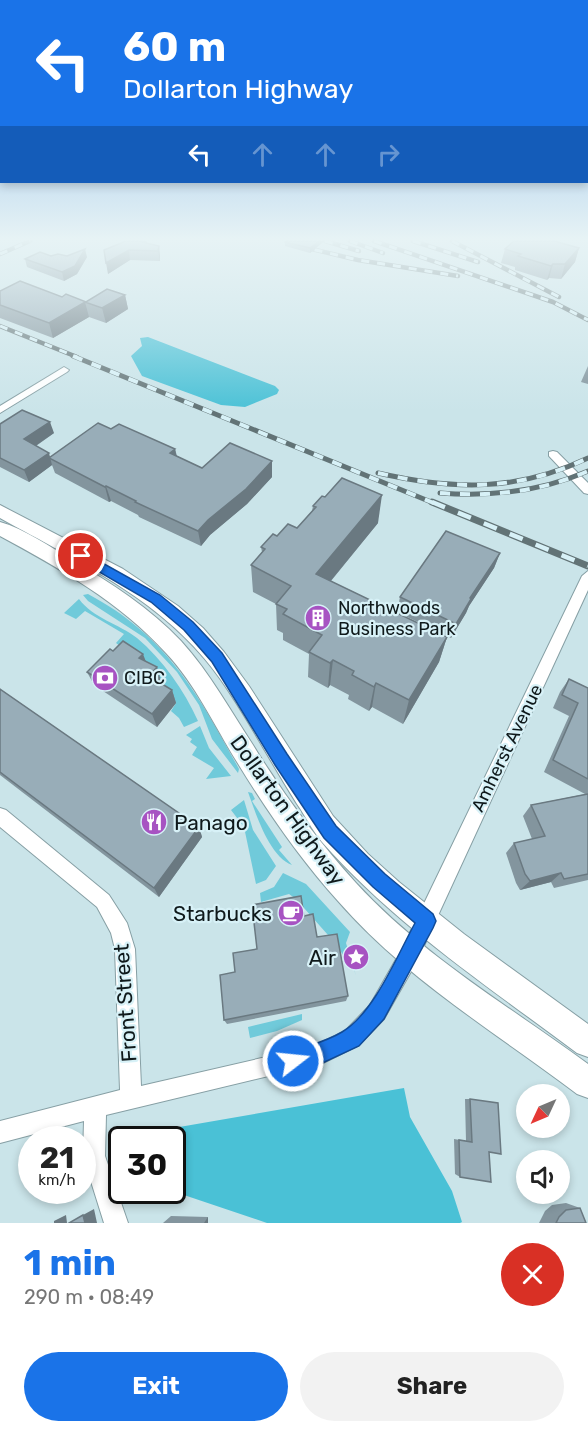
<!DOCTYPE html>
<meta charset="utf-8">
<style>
:root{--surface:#fff;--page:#f2f2f2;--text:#222;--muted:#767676;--accent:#1a73e8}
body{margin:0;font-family:Rubik,sans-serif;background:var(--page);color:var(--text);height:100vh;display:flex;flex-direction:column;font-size:22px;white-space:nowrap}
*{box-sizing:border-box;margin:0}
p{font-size:20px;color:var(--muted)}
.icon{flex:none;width:33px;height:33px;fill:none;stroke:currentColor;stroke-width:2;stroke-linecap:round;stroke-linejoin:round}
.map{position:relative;height:1223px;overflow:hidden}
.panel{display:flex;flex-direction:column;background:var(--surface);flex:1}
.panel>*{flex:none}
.top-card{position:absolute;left:0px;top:0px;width:588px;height:183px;box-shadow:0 3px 9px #0003;background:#1a73e8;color:#fff;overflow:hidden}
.needle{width:39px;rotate:226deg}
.buttons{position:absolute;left:516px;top:1084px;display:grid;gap:12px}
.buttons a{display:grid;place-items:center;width:54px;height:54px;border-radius:50%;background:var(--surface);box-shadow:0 3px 9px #0003;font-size:30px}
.speed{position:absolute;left:18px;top:1126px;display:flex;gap:12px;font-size:30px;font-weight:700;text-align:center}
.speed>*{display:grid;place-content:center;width:78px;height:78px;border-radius:50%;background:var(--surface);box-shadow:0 3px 9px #0003;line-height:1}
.speed small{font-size:15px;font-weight:400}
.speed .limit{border:3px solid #111;border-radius:9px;background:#fff;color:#111}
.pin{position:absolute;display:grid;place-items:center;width:51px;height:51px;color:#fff;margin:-26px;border:3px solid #fff;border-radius:50%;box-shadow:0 2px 6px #0007}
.me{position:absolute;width:66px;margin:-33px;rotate:74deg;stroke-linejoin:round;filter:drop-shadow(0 0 4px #0008)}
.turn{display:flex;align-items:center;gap:21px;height:126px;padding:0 24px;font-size:27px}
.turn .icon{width:78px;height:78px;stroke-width:2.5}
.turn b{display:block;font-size:42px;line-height:51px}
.lanes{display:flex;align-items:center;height:57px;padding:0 24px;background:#0003;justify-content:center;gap:30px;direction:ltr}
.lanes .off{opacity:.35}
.round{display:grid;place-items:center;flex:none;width:63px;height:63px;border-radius:32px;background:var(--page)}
.summary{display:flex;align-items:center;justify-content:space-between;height:102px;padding:0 24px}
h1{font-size:36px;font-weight:700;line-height:45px;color:var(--accent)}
.button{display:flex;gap:12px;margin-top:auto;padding:12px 24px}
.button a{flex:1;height:69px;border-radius:36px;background:var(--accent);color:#fff;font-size:24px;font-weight:700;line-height:69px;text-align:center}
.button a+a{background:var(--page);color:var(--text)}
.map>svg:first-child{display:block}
.green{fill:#70cada}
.forest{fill:#4ac1d6}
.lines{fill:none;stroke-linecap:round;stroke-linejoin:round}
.street-casing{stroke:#869fa4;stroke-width:2}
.secondary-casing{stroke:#869fa4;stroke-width:2}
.street{fill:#fff;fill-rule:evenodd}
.secondary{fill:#fff;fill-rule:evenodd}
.rail-far2-casing{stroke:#627376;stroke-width:4.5}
.rail-far1-casing{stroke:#627376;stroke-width:5}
.rail-casing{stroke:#627376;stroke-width:7}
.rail-far2{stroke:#d7f1f7;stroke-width:3;stroke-dasharray:8;stroke-linecap:butt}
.rail-far1{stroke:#d7f1f7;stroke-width:4;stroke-dasharray:10;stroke-linecap:butt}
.rail{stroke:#d7f1f7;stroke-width:4.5;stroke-dasharray:14;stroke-linecap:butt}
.wall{fill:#83959e}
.shaded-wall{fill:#6a7981}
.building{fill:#98adb8;stroke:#6a7981;stroke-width:1.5}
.route{fill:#1a73e8;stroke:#114b97;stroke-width:1.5}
.labels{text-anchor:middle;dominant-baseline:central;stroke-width:4.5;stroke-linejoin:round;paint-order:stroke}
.poi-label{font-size:18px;fill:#0f191b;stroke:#d7f1f7;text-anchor:start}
.street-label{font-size:18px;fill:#0f191b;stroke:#d7f1f7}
.near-street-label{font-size:21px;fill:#0f191b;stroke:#d7f1f7}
.near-poi-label{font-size:21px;fill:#0f191b;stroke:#d7f1f7;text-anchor:end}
</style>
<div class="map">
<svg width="588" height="1223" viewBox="0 0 588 1223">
<rect width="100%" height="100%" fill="#cae4e9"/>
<g class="green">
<path d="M88 594C167 636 198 694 239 769L238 773 212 739 199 705 177 672 145 638 88 601 83 595Z"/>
<path d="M79 599C93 618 119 624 137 638 163 660 184 690 198 721L184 727 179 718 171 711 176 703 125 650 116 643 124 634 85 611 76 619 64 613Z"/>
<path d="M200 726 209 748 231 776 206 779 214 768 192 755 197 747 190 742 192 739 186 735Z"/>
<path d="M248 792 252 793 255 799 252 801 282 847 279 850 292 865C269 856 256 814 248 792Z"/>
<path d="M244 800 253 830 276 866 266 880 256 884 244 827 231 810Z"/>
<path d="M283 873 306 884 350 932 346 943 356 976 353 965 350 966 336 944 296 899 289 894 261 902 260 893 274 887Z"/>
<path d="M302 1014V1020L277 1031 250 1038 248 1027Z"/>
</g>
<g class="forest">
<path d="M148 337 275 386 279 390 277 394 245 407 221 405 142 376 131 356 142 346 140 338Z"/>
<path d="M404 1088 410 1117 452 1191 462 1222 460 1223H267L178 1193 173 1189 172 1140H122L162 1130Z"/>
</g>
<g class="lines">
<defs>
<g id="street">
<path d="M64 367 69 370 67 372 0 413V406Z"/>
<path d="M553 451 557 452 588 483V494L584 493 549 456V452Z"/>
<path d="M588 571V590L417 961 384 1019 359 1045 323 1063 106 1115 105 1156 128 1223H104L83 1156 84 1121 0 1143V1121L120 1090 115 949 111 933 97 907 0 827V808L6 810 109 895 127 923 135 949 141 1086 314 1046 345 1031 370 1005 403 947 582 576Z"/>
</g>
<g id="secondary">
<path d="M0 505 123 569 178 606 203 628 224 652 249 686 333 816 368 854 399 882 464 934 588 1024V1057L577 1053C489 987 395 925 322 842 312 830 306 817 297 804 271 763 249 720 221 680 167 602 81 563 0 518Z"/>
<path d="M0 522C25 529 50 547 72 560 111 583 150 608 181 641 210 673 230 710 253 745 283 794 318 841 356 883 423 956 509 1006 588 1064V1098L577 1094C495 1032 406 979 338 901 300 859 267 811 237 762 214 725 196 685 166 653 120 602 59 568 0 536Z"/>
</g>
</defs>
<use href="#street" class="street-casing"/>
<use href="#secondary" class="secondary-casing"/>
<use href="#street" class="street"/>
<use href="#secondary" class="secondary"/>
<defs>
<g id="rail-far2">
<path d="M325 241 359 251"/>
<path d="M350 241 383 253"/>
<path d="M374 241 553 302 588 320"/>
<path d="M413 241 478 262"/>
<path d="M452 241 559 297"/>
<path d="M299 246 358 260 458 276"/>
<path d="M0 254 30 241"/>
<path d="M0 326 77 357"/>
</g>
<g id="rail-far1">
<path d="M73 356 436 504"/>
<path d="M378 473C453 490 517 492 588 458"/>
<path d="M440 493C492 497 540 492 588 471"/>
</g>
<path id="rail" d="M432 502 588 566"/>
</defs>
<use href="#rail-far2" class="rail-far2-casing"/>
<use href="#rail-far1" class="rail-far1-casing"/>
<use href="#rail" class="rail-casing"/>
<use href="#rail-far2" class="rail-far2"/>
<use href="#rail-far1" class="rail-far1"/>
<use href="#rail" class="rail"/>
</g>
<g class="wall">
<path d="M126 241H147V243L159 246 160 256V261L130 260 108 274Z"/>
<path d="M286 241H324L323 242 310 253 285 246V242Z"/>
<path d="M579 248 575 262 561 279 549 278 547 280 515 270V267L501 263 505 249Z"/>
<path d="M51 256H67L87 257 77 274 64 281 27 267 25 259Z"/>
<path d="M0 291 62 297 86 302 125 295 128 309 106 323 89 317 53 338 0 318Z"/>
<path d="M588 366V384L581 382Z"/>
<path d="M0 424 54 433 36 446 50 457 111 429 175 449 177 456 202 468 272 477 247 504 210 535 201 546 139 517 138 515 111 501 109 502 55 473 52 465 29 482 0 467Z"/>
<path d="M313 506 378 523 331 581 447 637 439 662 403 724 372 707 369 711 348 699 349 695 330 685 328 688 308 677 309 654 283 640V633L277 630 276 604 253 592 251 565 262 552 261 547 277 536 297 528 312 511Z"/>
<path d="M500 553 494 568 469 606 466 613 451 638 397 612 400 597Z"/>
<path d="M146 662 161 681 160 683 172 690 176 703 157 727 94 685 87 672Z"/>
<path d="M569 679 588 688V880L554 888 551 882 520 890 516 883 506 853 514 843 532 839 523 816 531 805 585 794 544 772 569 716 553 708 560 692Z"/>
<path d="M0 689 199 827 202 837 159 897 0 775Z"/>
<path d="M304 916 317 937 348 996 346 1001 227 1024 224 1020 235 972 257 949Z"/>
<path d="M465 1099H470L489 1152 460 1177 455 1174 454 1139 466 1141Z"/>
<path d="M566 1203 580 1208 586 1223H539L545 1211 552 1205Z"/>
<path d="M171 1216 208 1217V1223H163Z"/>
</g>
<g class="shaded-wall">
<path d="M319 241H324L323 242 310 253V248Z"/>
<path d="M159 246 160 256V261L158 251Z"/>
<path d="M579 248 575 262 561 279 565 264Z"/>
<path d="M85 249 87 257 77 274 64 281 62 272Z"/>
<path d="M129 250 130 260 108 274 106 263Z"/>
<path d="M553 264 549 278 547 280 551 266Z"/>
<path d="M125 295 128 309 106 323 102 308Z"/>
<path d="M85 302 89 317 53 338 49 323Z"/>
<path d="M50 422 54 433 28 451 24 439Z"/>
<path d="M175 449 178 464 170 453Z"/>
<path d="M49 453 52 465 29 482 24 470Z"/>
<path d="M272 461V477L247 504 210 535 201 546 198 531 208 520Z"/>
<path d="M106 486 111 501 109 502 105 487Z"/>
<path d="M382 495 378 523 315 600 316 574Z"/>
<path d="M500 553 494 568 469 606 466 613 451 638 456 624 470 598Z"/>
<path d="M447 637 439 662 403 724 409 700Z"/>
<path d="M143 654 148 667 139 658Z"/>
<path d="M333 660 330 685 328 688 330 663Z"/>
<path d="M157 667 161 681 154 690 149 676Z"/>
<path d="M376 683 372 707 369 711 374 687Z"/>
<path d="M172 690 176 703 157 727 152 714Z"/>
<path d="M199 827 202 837 159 897 154 888Z"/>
<path d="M561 873 551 882 520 890 530 881Z"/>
<path d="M94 1209 97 1223H85L83 1215Z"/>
<path d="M66 1215 67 1223H54V1221Z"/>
<path d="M208 1217V1223H204Z"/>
</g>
<g class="building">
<path d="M126 241H145L142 242 159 246 158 251 129 250 106 263 104 250Z"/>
<path d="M286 241H319L310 248 285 242Z"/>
<path d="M514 241H554L579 248 565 264H553L551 266 518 256 521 254 505 249Z"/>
<path d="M85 249 75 266 62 272 25 259 40 252 51 256 58 254 67 256Z"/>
<path d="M20 281 62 297 66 294 86 302 107 289 125 295 102 308 85 302 49 323 0 305V291Z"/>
<path d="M22 410 50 422 24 439 49 453 24 470 0 458V424Z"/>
<path d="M98 423 111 429 119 424 175 449 170 453 202 468 230 443 272 461 246 489 208 520 198 531 135 502 136 501 106 486 105 487 49 458Z"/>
<path d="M342 478 382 495 316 574 447 637 409 700 376 683 374 687 352 675 354 671 333 660 330 663 309 652 322 635 283 614 287 609 276 604 291 586 251 565 265 549 261 547 273 534 277 536 288 524 297 528 316 507 313 506 322 496 325 497Z"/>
<path d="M446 531 500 553 470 598 471 599 456 624 400 597Z"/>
<path d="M123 641 143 654 139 658 157 667 149 676 172 690 152 714 87 672 110 649 113 651Z"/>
<path d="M569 679 588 688V779L553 760 578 703 562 695Z"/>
<path d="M0 689 199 827 154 888 0 772Z"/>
<path d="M588 794V874L564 879 561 873 530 881 525 874 514 843 545 836 531 805Z"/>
<path d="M301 896 304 916 313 914 317 937 337 934 348 996 224 1020 220 975 235 972 233 953 257 949 252 905Z"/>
<path d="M470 1099 498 1103 501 1154 489 1152 491 1182 460 1177 459 1140 472 1142Z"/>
<path d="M580 1208 586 1223H556L559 1217 566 1210Z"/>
<path d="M83 1215 85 1223H69Z"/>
</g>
<linearGradient id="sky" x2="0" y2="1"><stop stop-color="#77aee6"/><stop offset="0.58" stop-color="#e7f3f5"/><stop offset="1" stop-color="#e7f3f5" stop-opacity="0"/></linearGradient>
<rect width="588" height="412" fill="url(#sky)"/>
<path class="route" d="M81 551 160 595 193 622 222 653 287 754 336 826 385 874 433 914 436 921 433 928 384 1019 359 1046 316 1066 293 1072 286 1069 282 1061 286 1054C305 1046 324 1043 342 1032 374 1013 397 956 415 923L373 887 324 838 275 765 212 662 184 630 151 602 77 559 75 556Z"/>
<defs>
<symbol id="building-disc" viewBox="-11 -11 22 22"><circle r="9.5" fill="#a753c2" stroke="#d7f1f7"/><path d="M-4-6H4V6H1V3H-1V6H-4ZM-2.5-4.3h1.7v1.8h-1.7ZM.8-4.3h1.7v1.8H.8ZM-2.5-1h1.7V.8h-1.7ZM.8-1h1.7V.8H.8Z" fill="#fff"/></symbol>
<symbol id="bank-disc" viewBox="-11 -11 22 22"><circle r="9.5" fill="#a753c2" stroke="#d7f1f7"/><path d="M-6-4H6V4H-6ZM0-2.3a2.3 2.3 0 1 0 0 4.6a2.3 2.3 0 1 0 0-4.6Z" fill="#fff"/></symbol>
<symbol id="restaurant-disc" viewBox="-11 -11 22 22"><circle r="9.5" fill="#a753c2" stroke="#d7f1f7"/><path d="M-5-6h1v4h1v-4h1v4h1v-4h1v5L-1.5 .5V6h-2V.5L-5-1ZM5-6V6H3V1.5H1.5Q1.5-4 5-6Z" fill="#fff"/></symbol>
<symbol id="cafe-disc" viewBox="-11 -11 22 22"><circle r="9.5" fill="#a753c2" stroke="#d7f1f7"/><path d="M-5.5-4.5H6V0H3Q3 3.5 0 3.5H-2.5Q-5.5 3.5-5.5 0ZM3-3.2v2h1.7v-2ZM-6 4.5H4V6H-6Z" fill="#fff"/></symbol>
<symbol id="sight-disc" viewBox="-11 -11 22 22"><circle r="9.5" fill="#a753c2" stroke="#d7f1f7"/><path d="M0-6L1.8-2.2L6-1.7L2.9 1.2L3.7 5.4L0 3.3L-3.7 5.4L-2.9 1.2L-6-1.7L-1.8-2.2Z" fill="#fff"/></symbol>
</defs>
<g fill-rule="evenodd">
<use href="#building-disc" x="303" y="603" width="30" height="30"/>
<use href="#bank-disc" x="90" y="663" width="30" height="30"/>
<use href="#restaurant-disc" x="139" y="807" width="30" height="30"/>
<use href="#cafe-disc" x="276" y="898" width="30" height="30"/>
<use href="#sight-disc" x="341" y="942" width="30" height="30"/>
</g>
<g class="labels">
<g class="poi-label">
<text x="338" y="608">Northwoods<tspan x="338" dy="21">Business Park</tspan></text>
<text x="124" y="678">CIBC</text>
</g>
<g class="street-label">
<text transform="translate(507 748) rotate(-64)">Amherst Avenue</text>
</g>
<g class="near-street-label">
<text transform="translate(288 810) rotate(54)">Dollarton Highway</text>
<text transform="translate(125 1003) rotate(-94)">Front Street</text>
</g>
<g class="near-poi-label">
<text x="174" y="822" text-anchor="start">Panago</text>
<text x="272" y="913">Starbucks</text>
<text x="336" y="957">Air</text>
</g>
</g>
</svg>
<div class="buttons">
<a><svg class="needle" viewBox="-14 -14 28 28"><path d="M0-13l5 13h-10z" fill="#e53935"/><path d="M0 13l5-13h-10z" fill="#767676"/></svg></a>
<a><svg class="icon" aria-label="sound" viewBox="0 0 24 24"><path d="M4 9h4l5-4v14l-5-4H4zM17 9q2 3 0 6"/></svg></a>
</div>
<div class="speed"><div>21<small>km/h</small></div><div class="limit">30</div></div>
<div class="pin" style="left:81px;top:556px;background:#d93025"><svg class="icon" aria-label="arrive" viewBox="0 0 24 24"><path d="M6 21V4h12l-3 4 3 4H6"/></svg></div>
<svg class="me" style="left:293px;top:1061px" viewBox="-20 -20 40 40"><circle r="17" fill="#1a73e8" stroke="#fff" stroke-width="3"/><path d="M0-11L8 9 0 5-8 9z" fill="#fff"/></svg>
<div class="top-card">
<div class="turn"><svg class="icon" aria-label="left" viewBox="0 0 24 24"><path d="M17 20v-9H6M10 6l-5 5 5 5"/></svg><div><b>60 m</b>Dollarton Highway</div></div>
<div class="lanes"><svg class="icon" aria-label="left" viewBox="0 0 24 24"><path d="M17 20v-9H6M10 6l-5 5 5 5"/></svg><svg class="icon off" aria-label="ahead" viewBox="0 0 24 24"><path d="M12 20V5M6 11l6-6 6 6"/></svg><svg class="icon off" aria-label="ahead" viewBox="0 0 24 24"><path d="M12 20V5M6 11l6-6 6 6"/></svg><svg class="icon off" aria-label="right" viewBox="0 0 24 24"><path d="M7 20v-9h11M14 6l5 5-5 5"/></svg></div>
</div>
</div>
<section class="panel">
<div class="summary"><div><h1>1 min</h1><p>290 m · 08:49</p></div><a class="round" style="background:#d93025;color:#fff"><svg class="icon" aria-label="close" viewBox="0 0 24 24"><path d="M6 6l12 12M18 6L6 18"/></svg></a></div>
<div class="button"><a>Exit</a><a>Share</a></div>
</section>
